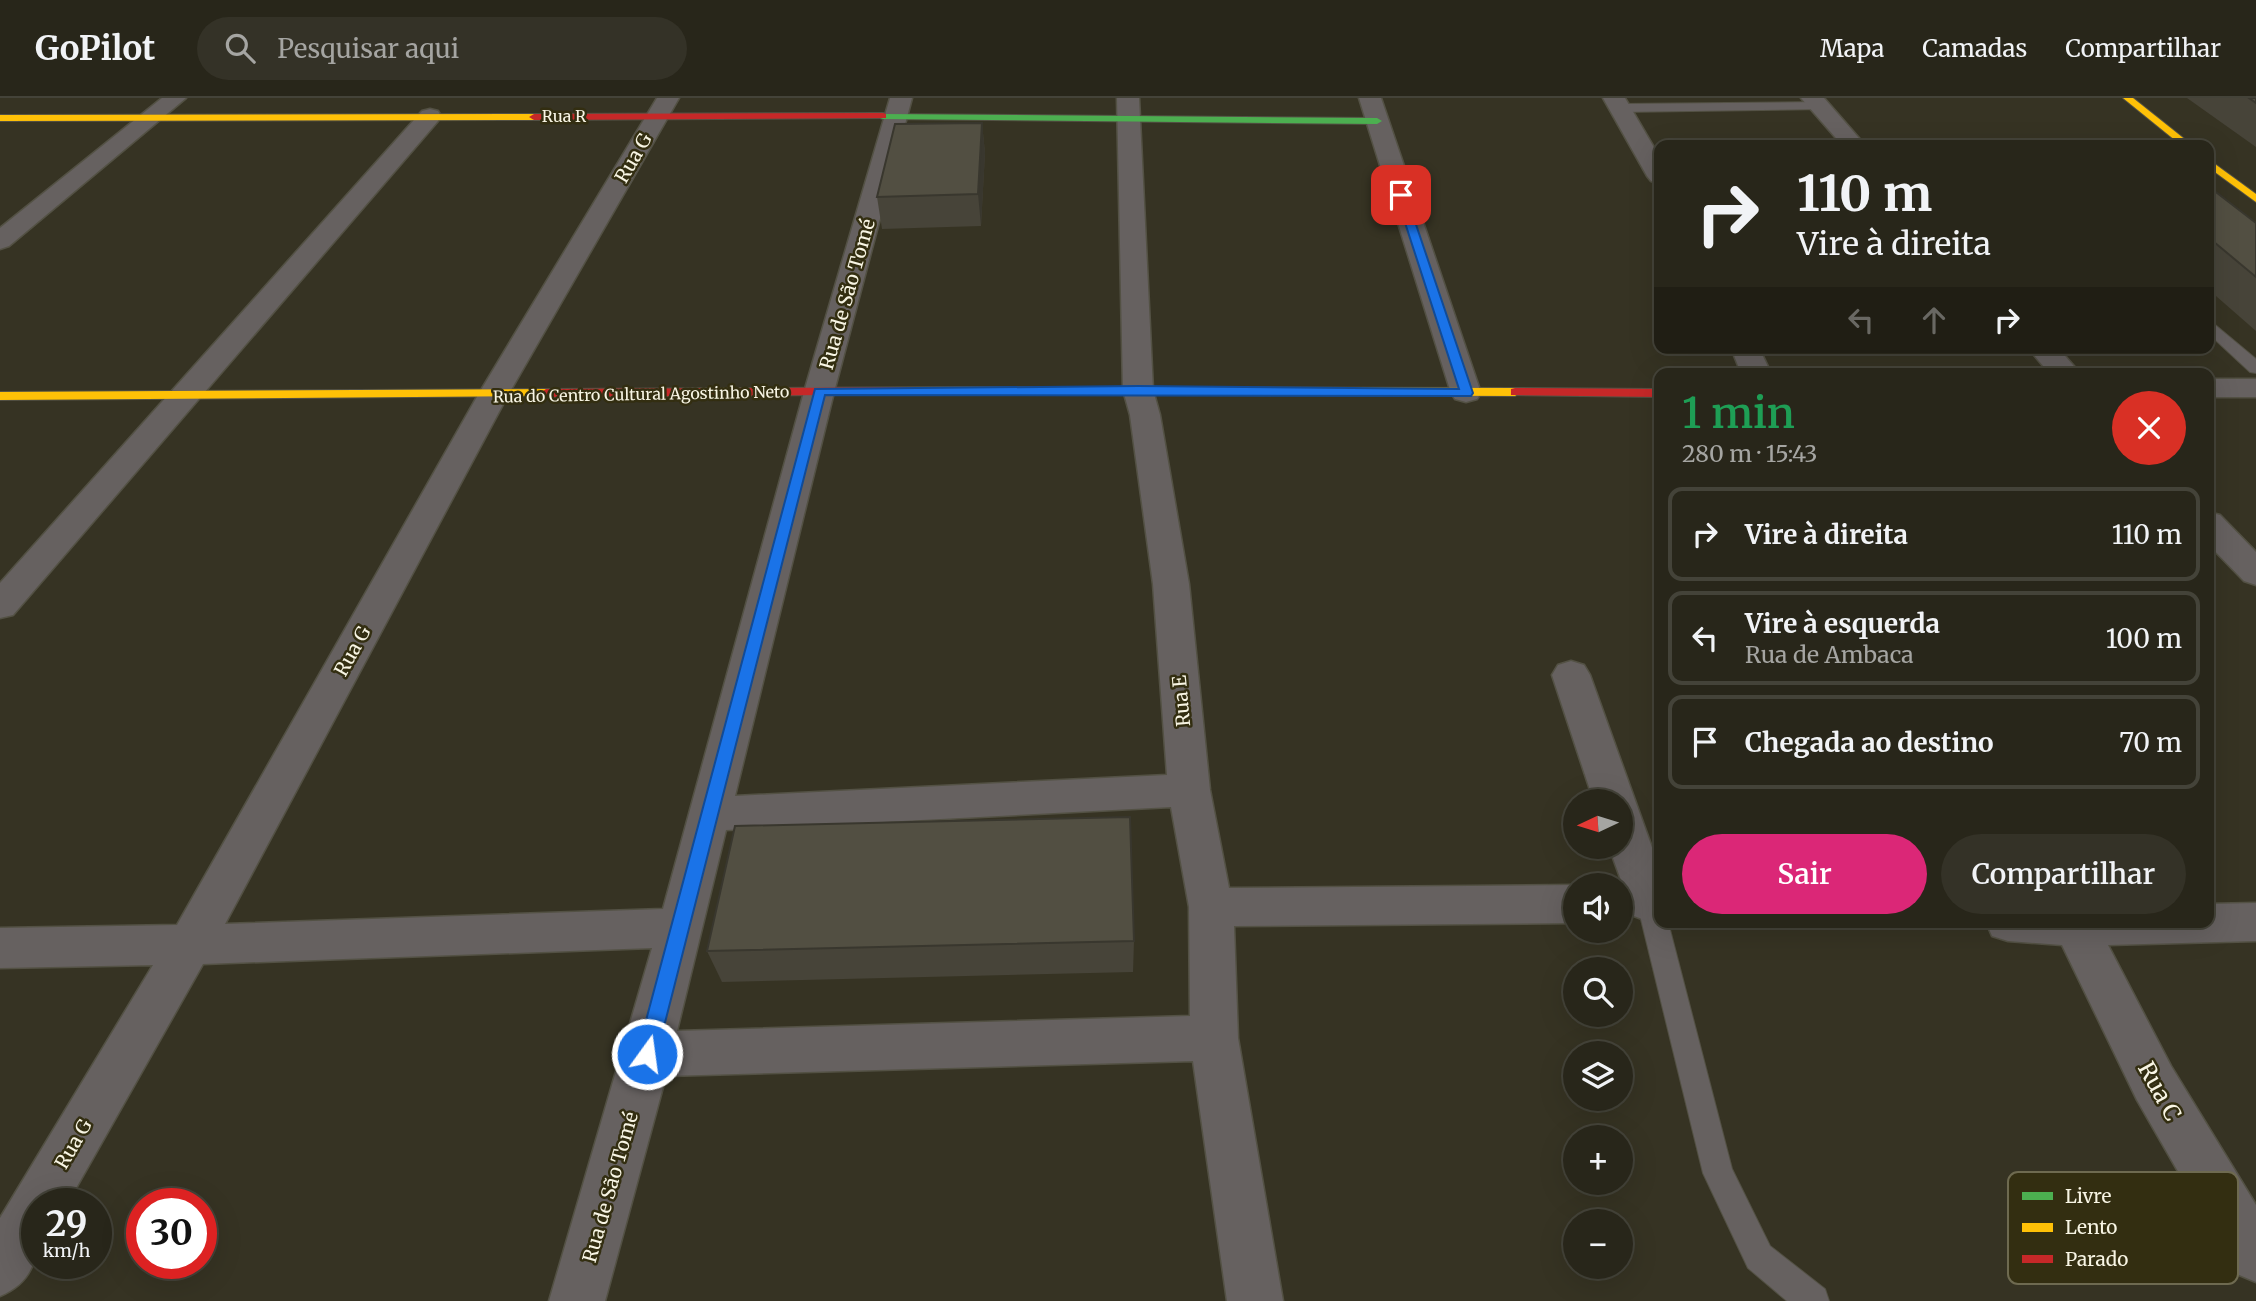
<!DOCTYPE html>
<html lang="pt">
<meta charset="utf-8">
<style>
:root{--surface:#28261a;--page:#343227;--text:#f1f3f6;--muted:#a5a5a2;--line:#444339;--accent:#db2777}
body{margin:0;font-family:Merriweather,serif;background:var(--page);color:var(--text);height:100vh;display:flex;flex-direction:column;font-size:26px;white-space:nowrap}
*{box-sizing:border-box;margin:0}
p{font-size:23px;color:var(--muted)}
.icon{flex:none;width:38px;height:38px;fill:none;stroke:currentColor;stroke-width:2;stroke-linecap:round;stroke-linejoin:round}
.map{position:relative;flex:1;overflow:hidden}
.details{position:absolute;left:1654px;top:270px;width:560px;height:560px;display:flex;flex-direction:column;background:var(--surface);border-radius:14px;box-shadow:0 7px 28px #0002,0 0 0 2px var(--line)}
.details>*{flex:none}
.guide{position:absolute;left:1654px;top:42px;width:560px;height:214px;border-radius:14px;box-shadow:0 7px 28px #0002,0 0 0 2px var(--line);background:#28261a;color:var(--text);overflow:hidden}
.needle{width:46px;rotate:266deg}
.buttons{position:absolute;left:1563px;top:691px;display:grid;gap:14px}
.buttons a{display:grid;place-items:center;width:70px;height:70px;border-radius:50%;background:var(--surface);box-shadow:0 7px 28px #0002,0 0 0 2px var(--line);font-size:35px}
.speed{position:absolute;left:21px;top:1090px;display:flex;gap:14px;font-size:35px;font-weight:700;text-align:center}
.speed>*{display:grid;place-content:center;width:91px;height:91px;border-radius:50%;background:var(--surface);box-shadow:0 7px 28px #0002,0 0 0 2px var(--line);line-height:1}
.speed small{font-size:18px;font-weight:400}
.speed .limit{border:10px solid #d22;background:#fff;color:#111}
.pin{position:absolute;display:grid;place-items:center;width:60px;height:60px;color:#fff;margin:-30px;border-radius:14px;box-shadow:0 4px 10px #0006}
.me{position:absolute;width:77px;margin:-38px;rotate:14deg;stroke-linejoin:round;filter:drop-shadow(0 0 5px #0008)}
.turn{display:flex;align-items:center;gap:24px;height:147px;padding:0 28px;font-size:32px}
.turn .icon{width:91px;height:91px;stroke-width:2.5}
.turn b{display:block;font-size:49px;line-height:60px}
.lanes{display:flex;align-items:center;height:66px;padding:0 28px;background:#0003;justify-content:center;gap:35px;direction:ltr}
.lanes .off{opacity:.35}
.round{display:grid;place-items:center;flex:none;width:74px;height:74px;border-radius:37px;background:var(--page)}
.overview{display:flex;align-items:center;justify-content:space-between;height:119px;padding:0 28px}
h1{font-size:42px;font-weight:600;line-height:52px;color:#1e9e55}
.primary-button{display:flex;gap:14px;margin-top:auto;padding:14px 28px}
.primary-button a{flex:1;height:80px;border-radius:42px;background:var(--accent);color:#fff;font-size:28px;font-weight:600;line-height:80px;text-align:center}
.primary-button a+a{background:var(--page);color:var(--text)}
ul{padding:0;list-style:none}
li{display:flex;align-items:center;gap:21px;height:94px;margin:0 14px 10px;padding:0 14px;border:4px solid var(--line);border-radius:14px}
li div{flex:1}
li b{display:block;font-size:26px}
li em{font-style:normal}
header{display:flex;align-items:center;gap:42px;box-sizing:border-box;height:98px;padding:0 35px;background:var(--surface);border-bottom:2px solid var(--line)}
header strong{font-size:33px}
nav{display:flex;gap:38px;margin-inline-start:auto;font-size:24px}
.search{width:490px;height:63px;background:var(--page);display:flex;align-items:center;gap:18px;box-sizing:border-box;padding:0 24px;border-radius:38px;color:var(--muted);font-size:26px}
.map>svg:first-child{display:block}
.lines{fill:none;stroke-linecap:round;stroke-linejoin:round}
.lane-casing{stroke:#535144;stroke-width:2}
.street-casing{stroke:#535144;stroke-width:3}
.fast-casing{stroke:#535144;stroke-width:2}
.slow-casing{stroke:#535144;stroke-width:2}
.jam-casing{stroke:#535144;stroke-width:2}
.lane{fill:#666160;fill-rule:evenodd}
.street{fill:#666160;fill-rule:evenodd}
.fast{fill:#4caf50;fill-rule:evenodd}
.slow{fill:#ffc107;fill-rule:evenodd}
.jam{fill:#c62828;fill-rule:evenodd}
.wall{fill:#474439}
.shaded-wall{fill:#39372e}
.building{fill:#524f42;stroke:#39372e;stroke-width:2}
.route{fill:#1a73e8;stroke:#114b97;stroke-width:2}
.labels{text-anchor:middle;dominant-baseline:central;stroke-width:5;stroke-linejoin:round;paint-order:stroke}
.far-street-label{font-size:16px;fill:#f8f5e4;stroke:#332e11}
.street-label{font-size:19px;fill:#f8f5e4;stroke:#332e11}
.near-street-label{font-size:23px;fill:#f8f5e4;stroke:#332e11}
.key{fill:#332e11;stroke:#6e6a50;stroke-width:2}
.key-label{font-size:19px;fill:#f8f5e4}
</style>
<header>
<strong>GoPilot</strong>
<div class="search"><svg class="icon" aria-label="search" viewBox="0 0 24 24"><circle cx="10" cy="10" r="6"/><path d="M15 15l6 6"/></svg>Pesquisar aqui</div>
<nav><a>Mapa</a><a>Camadas</a><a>Compartilhar</a></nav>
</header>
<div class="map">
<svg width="2256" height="1203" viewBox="0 0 2256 1203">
<rect width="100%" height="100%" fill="#363323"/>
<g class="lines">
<defs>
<g id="lane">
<path d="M1819 4 1824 5V11L1620 14 1614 10 1620 6Z"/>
<path d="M2208 221 2256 261V275L2250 274 2208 235Z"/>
<path d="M1650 794 1659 797V824H1668L1732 1071 1770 1148 1825 1191 1829 1203H1787L1748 1170 1703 1075 1637 805 1641 797Z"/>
</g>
<g id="street">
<path d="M162 0H186L9 148 0 151V130Z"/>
<path d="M657 0H679L508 297 225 826 663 811 804 294 890 0H912L834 294 735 698 1167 677 1153 486 1130 317 1123 292 1117 0H1139L1153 292 1160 317 1189 486 1210 692 1229 790 1575 787V825L1234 828 1238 940 1283 1203H1227L1193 963 666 978 605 1203H549L652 850 203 866 67 1106H37C37 1146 43 1180 0 1198V1120L153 867 0 870V830L177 827 478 297ZM1171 709 1189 809 1190 918 677 933 726 732Z"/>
<path d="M1359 0H1381L1481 295 1477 301 1466 304 1455 301 1451 295Z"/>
<path d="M1603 0H1625L1659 58V85L1651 83 1647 78Z"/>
<path d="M1801 0H1824L1865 47H1842Z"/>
<path d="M430 11 438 13 441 18 438 23 13 517 0 520V485L422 13Z"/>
<path d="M1731 250H1759L1771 275H1741Z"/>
<path d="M2028 250H2058L2080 275H2049Z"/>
<rect x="2208" y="281" width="48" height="18"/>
<path d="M2208 414 2220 417 2256 454V487L2244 483 2208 446Z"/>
<path d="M1571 563 1584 567 1590 577 1659 769V821L1650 824 1634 818 1609 749H1620V704H1594L1552 577 1558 567Z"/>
<path d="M2256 805V843L2108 847 2171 968 2256 1107V1184L2237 1176 2137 1002 2062 847 2008 843 1992 838 1986 824H2208V806Z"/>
</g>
<path id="fast" d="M880 16 1377 20 1382 23 1377 26 883 21 880 20Z"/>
<g id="slow">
<path d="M2123 0H2133L2192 47H2181Z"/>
<path d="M0 17 534 16 539 19 534 22 0 23Z"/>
<path d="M2208 61 2256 96V104L2208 69Z"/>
<path d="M960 289 1515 290 1521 294 1515 298 956 296V290Z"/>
<path d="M546 291 552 295 550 298 0 302V294Z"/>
</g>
<g id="jam">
<path d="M883 15 886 16V20L534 22 529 19 534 16Z"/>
<path d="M960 289 964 290V296L546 299 540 295 546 291Z"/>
<path d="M1515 290 1659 291V299L1511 297V291Z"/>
</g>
</defs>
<use href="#lane" class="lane-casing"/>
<use href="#street" class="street-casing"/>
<use href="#fast" class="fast-casing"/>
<use href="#slow" class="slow-casing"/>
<use href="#jam" class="jam-casing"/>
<use href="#lane" class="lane"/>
<use href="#street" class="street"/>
<use href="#fast" class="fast"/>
<use href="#slow" class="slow"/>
<use href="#jam" class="jam"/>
</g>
<g class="wall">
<path d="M2187 0H2256V49Z"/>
<path d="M982 25 985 55 981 128 882 131 877 99Z"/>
<path d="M2208 88 2256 125V233L2208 191Z"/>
<path d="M1134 843 1133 874 722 884 707 853Z"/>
</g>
<path class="shaded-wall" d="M982 25 985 55 981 128 978 96Z"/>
<g class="building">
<path d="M2249 0H2256V5Z"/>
<path d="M982 25 978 96 877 99 895 26Z"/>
<path d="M2208 88 2256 125V179L2208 139Z"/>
<path d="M1130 719 1134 843 707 853 735 728Z"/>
</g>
<path class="route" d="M1401 94 1406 97 1473 295 1471 298 825 297 657 956 654 963 647 966 640 963 637 956 815 291 1138 288 1459 291 1396 97Z"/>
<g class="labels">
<g class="far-street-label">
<text x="564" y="18">Rua R</text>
<text transform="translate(641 296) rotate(-1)">Rua do Centro Cultural Agostinho Neto</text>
</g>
<g class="street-label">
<text transform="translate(633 60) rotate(-60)">Rua G</text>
<text transform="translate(847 196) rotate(-74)">Rua de São Tomé</text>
<text transform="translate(352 553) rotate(-61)">Rua G</text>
<text transform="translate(1181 603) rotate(-95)">Rua E</text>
<text transform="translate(73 1046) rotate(-60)">Rua G</text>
<text transform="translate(610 1089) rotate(-74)">Rua de São Tomé</text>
</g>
<g class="near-street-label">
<text transform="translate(2160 993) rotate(61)">Rua C</text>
</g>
</g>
<rect x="2008" y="1074" width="230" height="112" rx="10" class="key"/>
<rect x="2022" y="1094" width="31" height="8" fill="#4caf50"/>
<rect x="2022" y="1125" width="31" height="9" fill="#ffc107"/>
<rect x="2022" y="1157" width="31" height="8" fill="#c62828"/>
<g class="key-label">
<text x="2065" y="1105">Livre</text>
<text x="2065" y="1136">Lento</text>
<text x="2065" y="1168">Parado</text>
</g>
</svg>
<div class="buttons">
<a><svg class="needle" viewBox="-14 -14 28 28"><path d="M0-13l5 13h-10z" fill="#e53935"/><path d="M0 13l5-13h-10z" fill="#a5a5a2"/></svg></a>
<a><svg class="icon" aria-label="sound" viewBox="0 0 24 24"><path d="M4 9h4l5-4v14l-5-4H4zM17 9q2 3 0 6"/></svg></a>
<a><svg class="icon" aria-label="search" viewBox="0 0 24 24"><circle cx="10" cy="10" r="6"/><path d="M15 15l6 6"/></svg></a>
<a><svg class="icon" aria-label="layers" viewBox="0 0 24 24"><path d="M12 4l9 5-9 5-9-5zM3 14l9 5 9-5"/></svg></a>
<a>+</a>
<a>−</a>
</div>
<div class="speed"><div>29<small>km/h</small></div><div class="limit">30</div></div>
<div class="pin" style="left:1401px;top:97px;background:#d93025"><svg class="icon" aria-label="arrive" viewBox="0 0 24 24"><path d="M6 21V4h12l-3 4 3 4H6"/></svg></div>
<svg class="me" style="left:647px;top:956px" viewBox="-20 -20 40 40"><circle r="17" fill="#1a73e8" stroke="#fff" stroke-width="3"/><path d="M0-11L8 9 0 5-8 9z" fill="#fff"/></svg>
<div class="guide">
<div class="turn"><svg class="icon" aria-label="right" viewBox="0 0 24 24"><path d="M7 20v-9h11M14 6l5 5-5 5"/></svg><div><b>110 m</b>Vire à direita</div></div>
<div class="lanes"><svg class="icon off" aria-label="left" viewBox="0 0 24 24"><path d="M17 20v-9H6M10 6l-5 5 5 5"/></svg><svg class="icon off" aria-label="ahead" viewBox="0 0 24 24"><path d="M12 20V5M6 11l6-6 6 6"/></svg><svg class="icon" aria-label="right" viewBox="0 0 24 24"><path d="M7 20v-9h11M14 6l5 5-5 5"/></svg></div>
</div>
<section class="details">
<div class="overview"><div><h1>1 min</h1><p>280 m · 15:43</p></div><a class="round" style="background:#d93025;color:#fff"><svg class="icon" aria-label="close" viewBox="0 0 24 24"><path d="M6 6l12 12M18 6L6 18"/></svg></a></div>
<ul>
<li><svg class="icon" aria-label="right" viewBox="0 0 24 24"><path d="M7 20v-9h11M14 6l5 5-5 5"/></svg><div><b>Vire à direita</b></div><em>110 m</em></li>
<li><svg class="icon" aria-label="left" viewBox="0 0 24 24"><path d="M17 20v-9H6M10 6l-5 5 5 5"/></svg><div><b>Vire à esquerda</b><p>Rua de Ambaca</p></div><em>100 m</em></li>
<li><svg class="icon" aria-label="arrive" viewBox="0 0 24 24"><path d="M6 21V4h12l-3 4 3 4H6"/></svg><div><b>Chegada ao destino</b></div><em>70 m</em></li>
</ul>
<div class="primary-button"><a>Sair</a><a>Compartilhar</a></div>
</section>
</div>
